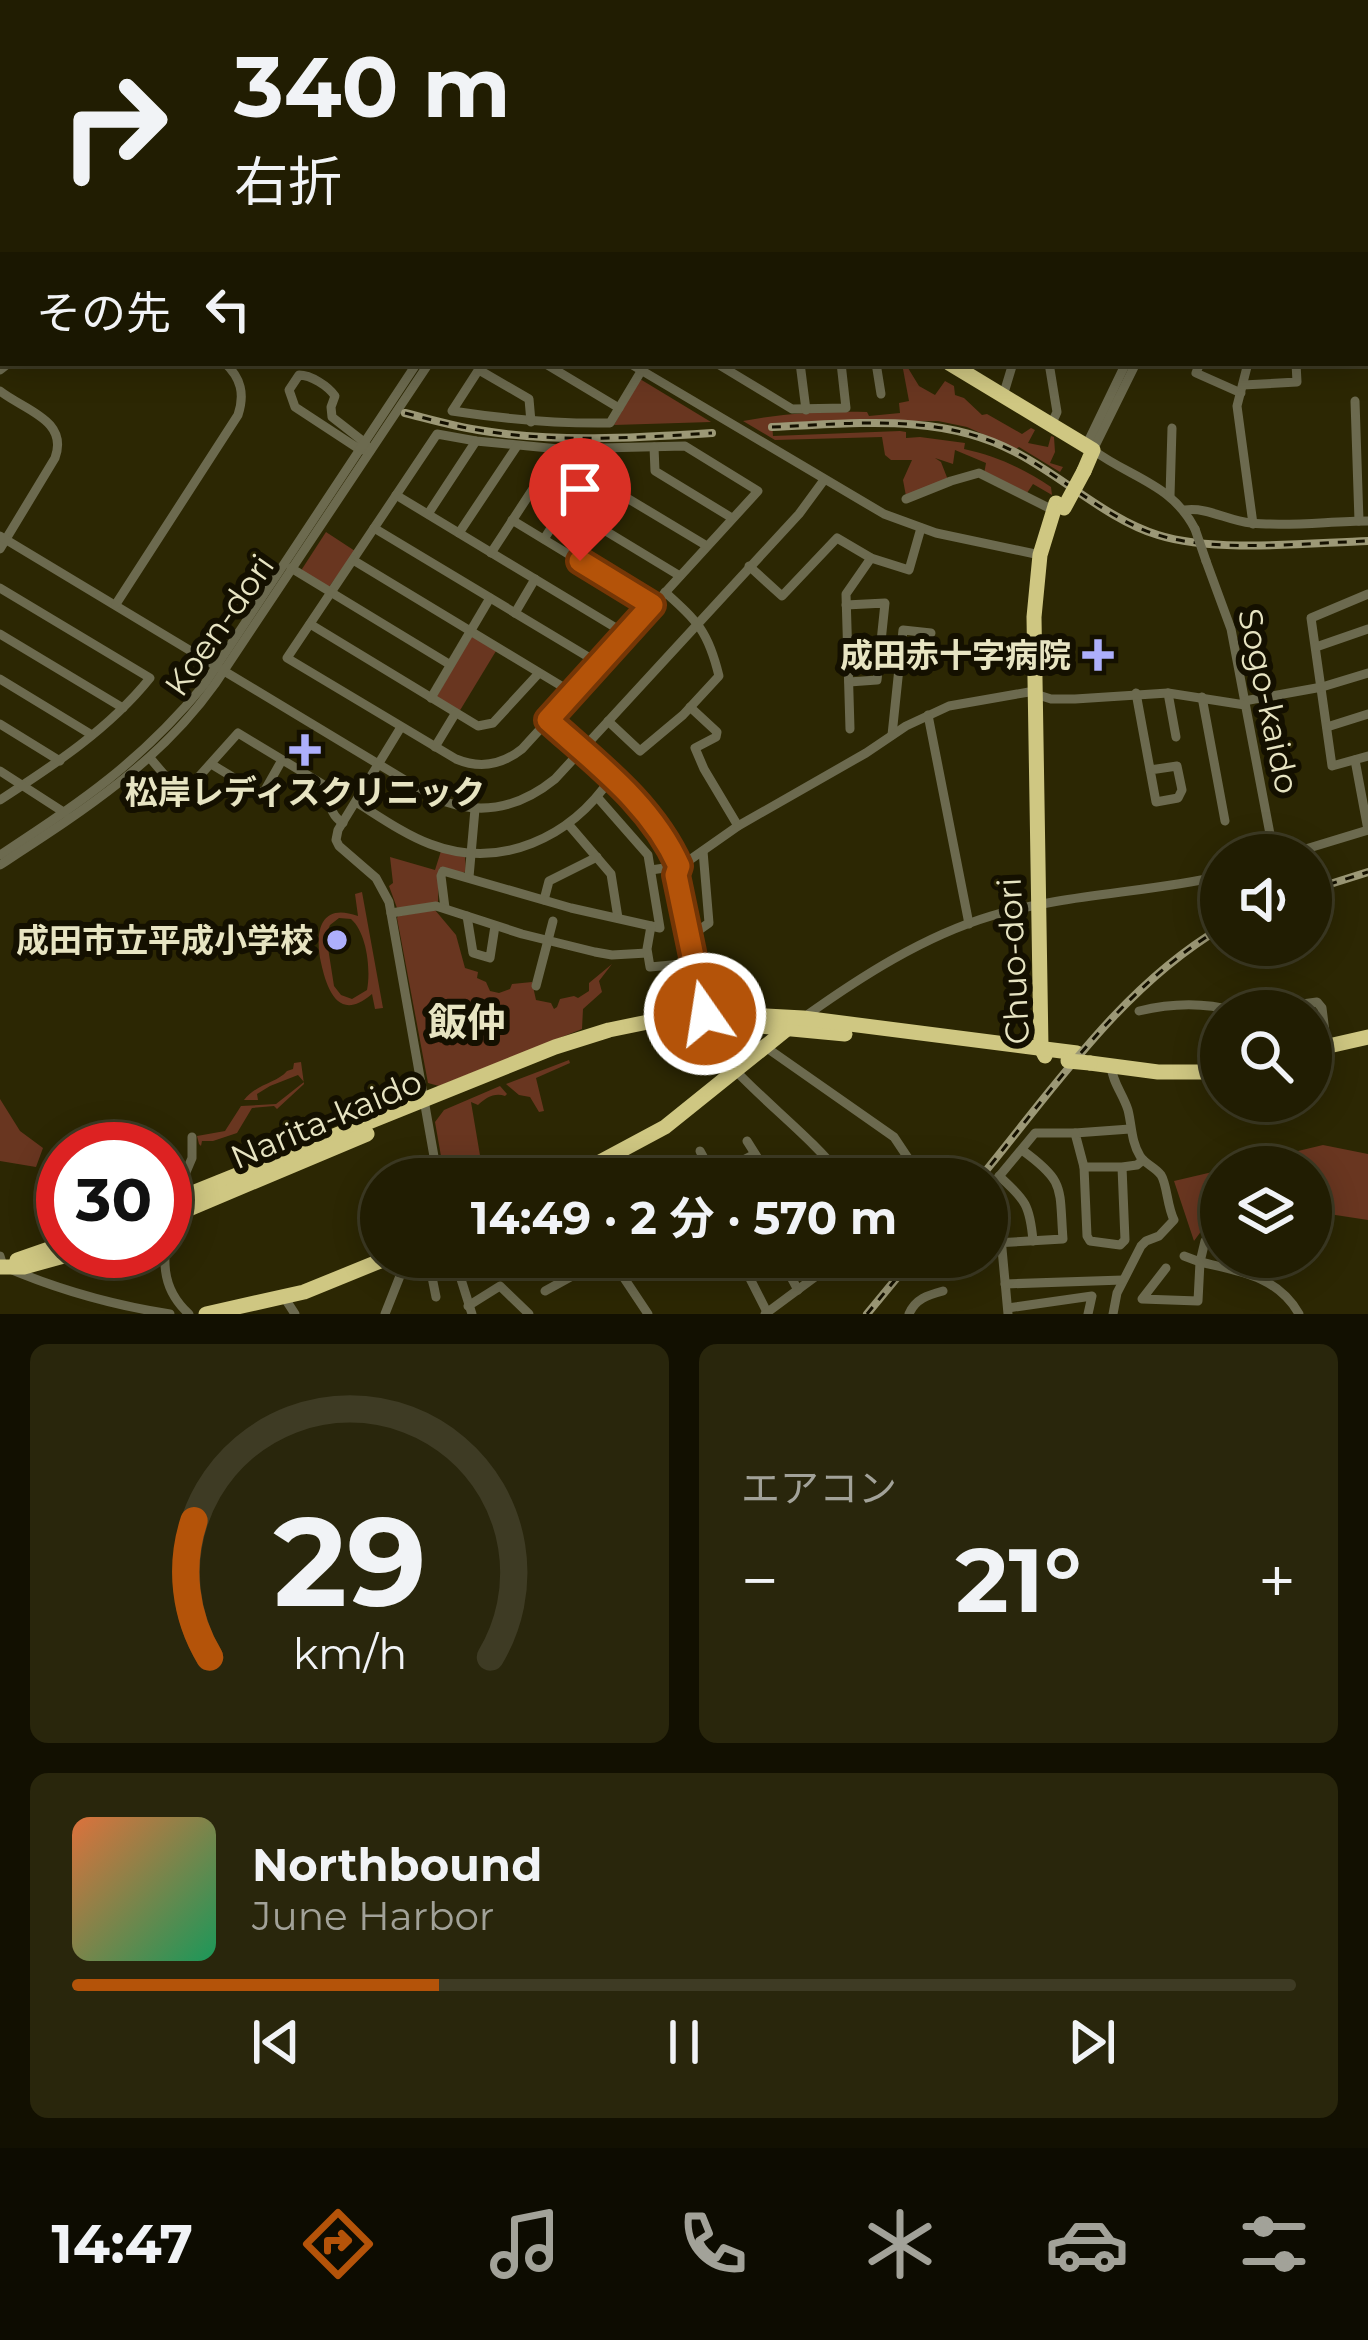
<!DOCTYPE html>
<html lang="ja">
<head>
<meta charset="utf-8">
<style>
  :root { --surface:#211d02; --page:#29260c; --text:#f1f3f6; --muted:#a2a299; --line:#3e3b24; --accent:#b45309 }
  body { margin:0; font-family:Montserrat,"Noto Sans JP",sans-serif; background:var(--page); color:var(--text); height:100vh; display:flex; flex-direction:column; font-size:45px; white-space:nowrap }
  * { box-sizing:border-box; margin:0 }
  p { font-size:39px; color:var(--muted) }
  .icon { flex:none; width:66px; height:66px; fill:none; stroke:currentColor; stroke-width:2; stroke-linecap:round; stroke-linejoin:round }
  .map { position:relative; height:1314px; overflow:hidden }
  .drawer { display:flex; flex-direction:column; gap:30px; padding:30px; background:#121001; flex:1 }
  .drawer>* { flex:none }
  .banner { position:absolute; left:0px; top:0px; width:1368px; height:366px; box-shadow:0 6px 30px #0003,0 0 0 3px var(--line); background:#211d02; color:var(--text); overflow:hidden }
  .buttons { position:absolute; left:1200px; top:834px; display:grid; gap:24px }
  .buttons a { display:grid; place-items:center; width:132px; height:132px; border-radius:50%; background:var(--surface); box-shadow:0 6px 30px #0003,0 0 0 3px var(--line); font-size:60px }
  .speed { position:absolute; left:36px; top:1122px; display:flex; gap:24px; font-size:60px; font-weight:700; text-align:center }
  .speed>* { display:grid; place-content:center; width:156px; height:156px; border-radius:50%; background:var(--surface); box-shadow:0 6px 30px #0003,0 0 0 3px var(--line); line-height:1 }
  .speed .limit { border:18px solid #d22; background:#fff; color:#111 }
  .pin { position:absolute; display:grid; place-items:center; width:102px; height:102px; color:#fff; margin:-123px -51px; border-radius:50% 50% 50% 0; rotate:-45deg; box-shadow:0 0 12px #0007 }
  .pin .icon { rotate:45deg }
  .me { position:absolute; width:132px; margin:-66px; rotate:347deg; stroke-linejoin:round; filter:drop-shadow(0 0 9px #0008) }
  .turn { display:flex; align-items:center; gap:42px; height:252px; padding:0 36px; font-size:54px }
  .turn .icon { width:156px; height:156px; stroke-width:2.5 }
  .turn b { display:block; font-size:84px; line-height:102px }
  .then { display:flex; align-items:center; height:114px; padding:0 36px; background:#0003; gap:24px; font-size:45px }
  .big { font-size:90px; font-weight:700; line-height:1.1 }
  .drawer .tile { flex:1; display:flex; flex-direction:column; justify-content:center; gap:18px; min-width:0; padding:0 42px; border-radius:18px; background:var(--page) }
  .drawer .dial { align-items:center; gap:0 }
  .dial svg { height:312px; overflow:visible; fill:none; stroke:var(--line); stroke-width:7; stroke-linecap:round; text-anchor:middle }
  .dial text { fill:var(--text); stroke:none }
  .song { display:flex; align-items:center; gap:36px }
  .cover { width:144px; height:144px; border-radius:18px; background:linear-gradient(135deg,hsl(20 70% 55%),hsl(150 70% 35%)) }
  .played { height:12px; border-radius:6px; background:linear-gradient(90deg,var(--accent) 30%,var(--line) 30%) }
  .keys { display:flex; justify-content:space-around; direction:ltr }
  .heat { display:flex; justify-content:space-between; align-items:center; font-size:66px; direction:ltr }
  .drawer .tiles { flex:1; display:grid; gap:30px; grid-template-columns:1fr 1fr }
  .tile:last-child { grid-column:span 2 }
  .trip { position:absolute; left:360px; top:1158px; width:648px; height:120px; border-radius:60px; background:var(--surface); box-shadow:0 6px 30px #0003,0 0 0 3px var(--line); font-weight:700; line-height:120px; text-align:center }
  .dock { display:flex; height:192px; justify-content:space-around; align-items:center; background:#0d0c01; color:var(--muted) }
  .dock .icon { width:84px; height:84px }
  .dock .active { color:var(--accent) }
  .dock b { font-size:54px; color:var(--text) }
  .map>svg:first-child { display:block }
  .green { fill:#693620; fill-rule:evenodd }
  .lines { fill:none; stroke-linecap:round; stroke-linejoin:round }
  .minor { stroke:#6c6a4f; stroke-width:9 }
  .highway { stroke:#cfc782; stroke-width:15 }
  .rail-casing { stroke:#9c9876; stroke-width:8 }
  .rail { stroke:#141000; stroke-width:3; stroke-dasharray:9; stroke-linecap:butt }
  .minor-bridge { stroke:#6c6a4f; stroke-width:9 }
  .highway-bridge { stroke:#cfc782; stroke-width:15 }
  .route-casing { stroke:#753606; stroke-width:30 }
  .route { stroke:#b45309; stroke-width:21 }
  .poi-dot { fill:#adaffb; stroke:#141000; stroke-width:4.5 }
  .labels { text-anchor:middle; stroke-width:12; stroke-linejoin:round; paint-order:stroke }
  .street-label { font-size:33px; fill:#e7e4c2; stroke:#141000 }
  .poi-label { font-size:33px; font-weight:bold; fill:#e7e4c2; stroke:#141000; text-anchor:end }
  .quarter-label { font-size:39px; font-weight:bold; fill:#e7e4c2; stroke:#141000 }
</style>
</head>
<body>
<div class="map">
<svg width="1368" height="1314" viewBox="0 0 1368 1314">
  <rect width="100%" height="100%" fill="#2c2703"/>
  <g class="green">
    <path d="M908,368L919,386L935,395L945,381L954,386L955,395L964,398L982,415L987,414L1022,434L1031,428L1035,430L1028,443L1048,447L1051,436L1054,437L1055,452L1050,463L1063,467L1060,472L1019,447L1016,449L967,427L938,421L772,423L773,436L900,431L906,432V438L920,437L965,443L964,449C996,456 1023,468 1051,487L1052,495L1033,484L1027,493L984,474L986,463L955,450L953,464L935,458L941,462L948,480L906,496L903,480L912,460H891L885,455L882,437L775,440L743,421C784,413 825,411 867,412L869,416L900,413L899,403L909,401L903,369Z"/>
    <path d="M640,379L711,422L614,425Z"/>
    <path d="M326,532L355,551L329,587L303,572L302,569Z"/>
    <path d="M471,635L496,651L459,712L436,698Z"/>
    <path d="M441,851L465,856L466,871L463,873L439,868L438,903L397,908L389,886L393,883L390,857L435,870Z"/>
    <path d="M362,892L383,1008L375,1009L372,994C337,1024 326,987 320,958C315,927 323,903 358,916L355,894ZM339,918L351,919C367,933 371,970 367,990L352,999L341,995L334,986L326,935L330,925Z"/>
    <path d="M435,910L456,935L465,968L478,972L477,978L486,982L490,991L499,993L510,989L512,984L532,982L536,1000L551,1003L554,1009L557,1007L560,999L574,996L578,998L589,991V983L612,964L599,981L602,992L583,1009L582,1029L439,1086L428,1083L397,918L398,916Z"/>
    <path d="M569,1060L570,1063L536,1078L544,1111L539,1112L530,1097L519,1095L506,1084Z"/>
    <path d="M301,1062L304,1084L277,1109L274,1106L252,1108L237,1133L213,1141H202L201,1146L199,1144L197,1136L225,1131L241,1106L276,1104L304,1082L298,1075L270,1086L257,1094L258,1100H244C256,1084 277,1083 287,1071L293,1069L294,1063Z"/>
    <path d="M500,1086L507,1094L505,1096C495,1092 485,1098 478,1105L471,1102L484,1179H445L435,1122L444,1110Z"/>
    <path d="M0,1099L20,1131L43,1148L36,1167L0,1161Z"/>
    <path d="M1323,1145L1368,1154V1220L1329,1214L1311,1197V1167H1231Z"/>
    <path d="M1221,1170V1216L1210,1219L1194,1241L1174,1181Z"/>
  </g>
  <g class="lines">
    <g class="minor">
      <path d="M28,0L33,3"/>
      <path d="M185,0L190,3"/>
      <path d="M249,0L254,3"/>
      <path d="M312,0L317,3"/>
      <path d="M398,0L403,3"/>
      <path d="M809,0L824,3"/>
      <path d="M1344,0L1347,3"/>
      <path d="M158,3L160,0"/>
      <path d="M688,3L696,0"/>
      <path d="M721,3L747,0L779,3"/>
      <path d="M1024,3L1025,0"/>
      <path d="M1244,3V0"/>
      <path d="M1253,3V0"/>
      <path d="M1365,17L1368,18"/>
      <path d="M0,35L3,37"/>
      <path d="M1365,51H1368"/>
      <path d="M1365,59L1368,60"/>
      <path d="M0,80L3,82"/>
      <path d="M0,129L3,124"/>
      <path d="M1365,171L1368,170"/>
      <path d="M1365,184L1368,204"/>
      <path d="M0,215L3,210"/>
      <path d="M1365,272L1368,271"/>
      <path d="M483,363L452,411C505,419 556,424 610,423L646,363"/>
      <path d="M544,363L619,408"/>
      <path d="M629,363L884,514L936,533L1040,555"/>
      <path d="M716,363L792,409L846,408L841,363"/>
      <path d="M800,363L806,410"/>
      <path d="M876,363L881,394"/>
      <path d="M1049,363L1057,412L1051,425"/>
      <path d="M1136,363L1093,450C1131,478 1172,484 1195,529"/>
      <path d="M1200,363L1196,373L1241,393"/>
      <path d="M1248,363L1237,406L1253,524"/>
      <path d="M0,370L9,363"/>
      <path d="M479,370L529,399L531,422"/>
      <path d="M299,375C311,375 328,386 335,396L331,407L332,417L364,442L370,451L359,449L295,407L289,390Z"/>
      <path d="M1243,385L1297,382L1296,363"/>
      <path d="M0,391C24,410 69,420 55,458L0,549"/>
      <path d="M1003,396L1013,363"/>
      <path d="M1355,401L1359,521"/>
      <path d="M437,434L476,441L559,449L685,446L758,491L522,749C502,765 480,769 456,759L287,658Z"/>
      <path d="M1086,446L1126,363"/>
      <path d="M654,447L655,471L732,518"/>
      <path d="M587,474L707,546"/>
      <path d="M396,495L626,634"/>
      <path d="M1170,496L1172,428"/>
      <path d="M906,499L951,481L979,473L1053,510"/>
      <path d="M566,507L680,576"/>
      <path d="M1185,510C1208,507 1228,521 1251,523C1289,527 1330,521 1368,521"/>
      <path d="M428,514L476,441"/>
      <path d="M512,520L652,605"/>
      <path d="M374,528L600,664"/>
      <path d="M459,533L517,446"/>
      <path d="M0,536L433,797C477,817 518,809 555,779L799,514L824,480"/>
      <path d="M544,539L602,449"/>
      <path d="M491,553L559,449"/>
      <path d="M353,560L573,693"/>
      <path d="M1206,561L1231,629L1274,855"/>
      <path d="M749,566L782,596L837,538L871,558L909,570L921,528"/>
      <path d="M291,568L449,664"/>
      <path d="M0,588L150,678C109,729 54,765 0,800"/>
      <path d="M1368,594L1311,618L1332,766L1368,756"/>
      <path d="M116,604L238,415C245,394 241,378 225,363"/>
      <path d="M846,605L885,603L877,680L849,682"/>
      <path d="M515,613L535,579"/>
      <path d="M310,624L478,726L493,723L539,673"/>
      <path d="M0,634L123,708"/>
      <path d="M1316,647L1368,629"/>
      <path d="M0,679L92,735"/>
      <path d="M1136,693L1156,802L1178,798L1182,790L1177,766L1150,770"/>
      <path d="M1168,693L1176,737"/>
      <path d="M1202,697L1225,821"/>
      <path d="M431,698L490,598"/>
      <path d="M1244,701L1322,687L1368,673"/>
      <path d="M690,707L717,732L716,737L695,748L704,769L738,826"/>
      <path d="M928,715L969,924"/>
      <path d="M548,720C597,764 652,804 678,866L676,875L705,1014"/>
      <path d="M608,721L640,751L683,715L719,676C708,631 698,622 665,592"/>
      <path d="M0,724L60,761"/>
      <path d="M401,727L338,830L336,840L339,846L376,878L389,902L438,1179"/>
      <path d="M1327,727L1368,714"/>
      <path d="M850,729L846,594L871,558"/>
      <path d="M892,735L903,630L931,633"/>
      <path d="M435,747L455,714"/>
      <path d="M150,758L173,785L184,789L195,781L238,733L324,785C330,798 328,814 343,823"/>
      <path d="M1355,760L1368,830"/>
      <path d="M211,764L259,793L265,790L282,760"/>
      <path d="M0,771L65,813"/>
      <path d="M356,802C380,817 404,834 430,844C501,871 571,837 611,778"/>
      <path d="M569,825L611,874L618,918"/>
      <path d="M0,855C82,802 141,761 204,685L417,363"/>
      <path d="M1286,855L1368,830"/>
      <path d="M0,865C80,813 159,763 215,684L429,363"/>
      <path d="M651,870L678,866L691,859L738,826L866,753L906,726L949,706L1029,692L1051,699H1075L1168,693L1245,705"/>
      <path d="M469,877L475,809"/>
      <path d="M544,900L549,881L597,857"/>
      <path d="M445,908L441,876L443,871L571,908L660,928L648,855L598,798"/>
      <path d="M391,913L436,906L522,934L595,952L612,955L647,953"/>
      <path d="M467,916L473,953L490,958L495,926"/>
      <path d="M651,926L647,949L650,967L693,963"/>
      <path d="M689,937L709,923L703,851"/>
      <path d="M536,986L553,921"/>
      <path d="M1139,1011C1172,1003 1203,1002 1235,1011"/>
      <path d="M1251,1011L1317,1002L1322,1008L1328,1056"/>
      <path d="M803,1018C860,977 924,936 991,916C1066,894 1145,893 1221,876"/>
      <path d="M764,1046L894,1137L922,1179"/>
      <path d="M1111,1065C1112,1082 1123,1094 1128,1110C1132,1126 1131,1141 1140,1156C1145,1164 1155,1167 1161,1175C1167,1184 1167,1206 1174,1220L1159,1236L1146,1241L1141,1246L1117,1293L1113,1314"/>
      <path d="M735,1070C771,1108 812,1138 844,1179"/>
      <path d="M747,1141L771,1179"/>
      <path d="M700,1151L712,1173L722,1171L755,1154"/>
      <path d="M1084,1167L1075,1133L1130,1129"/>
      <path d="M1122,1167H1084L1087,1236L1090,1241L1120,1245L1125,1240L1122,1167L1137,1165L1143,1160"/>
      <path d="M999,1176C1026,1200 1030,1206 1033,1241"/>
      <path d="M987,1191L1035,1133H1075"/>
      <path d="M175,1198L192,1158V1137"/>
      <path d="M987,1209L1000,1227L1008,1314"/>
      <path d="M170,1214C164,1254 157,1285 189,1314"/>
      <path d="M987,1247L995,1243L1063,1239C1059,1187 1066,1182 1022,1150"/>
      <path d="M0,1256L3,1266C56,1289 113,1305 170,1314"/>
      <path d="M1184,1256L1200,1262L1205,1241L1221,1235"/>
      <path d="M428,1257L436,1297"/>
      <path d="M454,1257L472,1314"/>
      <path d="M521,1257H522"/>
      <path d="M610,1257L648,1314"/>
      <path d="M739,1257L767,1312"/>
      <path d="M780,1257L798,1290"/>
      <path d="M943,1257L942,1259L953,1267H964L973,1257"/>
      <path d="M1253,1257L1259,1276"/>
      <path d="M1166,1268L1142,1299L1198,1301L1200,1262C1239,1271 1278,1276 1299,1314"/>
      <path d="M1005,1284L1123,1280"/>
      <path d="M545,1291L583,1270L596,1257"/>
      <path d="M284,1297L295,1314"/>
      <path d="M468,1306L500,1286L529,1314"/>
      <path d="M1008,1308L1092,1296L1088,1314"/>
      <path d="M385,1314L400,1276V1257"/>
      <path d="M765,1314L842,1257"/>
      <path d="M909,1314C915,1299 928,1295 943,1291"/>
    </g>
    <g class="highway">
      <path d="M366,0L371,3"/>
      <path d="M949,363L1093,450L1084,471"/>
      <path d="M666,1029L749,1025L845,1034"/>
      <path d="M1311,1050L1368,1037"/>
      <path d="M1045,1056L1041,1048L1034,617L1040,555L1056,503"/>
      <path d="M1090,1063L1158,1072H1221"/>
      <path d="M568,1179L665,1127L792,1025"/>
      <path d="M165,1204L555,1047L609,1030L653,1021L729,1014L803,1018L1077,1053"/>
      <path d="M165,1219L367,1134"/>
      <path d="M17,1260L63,1244"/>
      <path d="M0,1267H24L82,1251"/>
      <path d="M206,1314L304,1292L390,1257"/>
    </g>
    <g class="rail-casing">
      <g id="rail">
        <path d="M0,192L3,194"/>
        <path d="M405,413C429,419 453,426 478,430C554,443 635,438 712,433"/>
        <path d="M772,427C853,424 940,412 1015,452C1062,476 1108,520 1158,535C1215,553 1307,543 1368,541"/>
        <path d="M1311,890L1368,872"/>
        <path d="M979,1179C1052,1091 1121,987 1221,928"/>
        <path d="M867,1314L914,1257"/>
      </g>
    </g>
    <use href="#rail" class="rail"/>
    <path class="minor-bridge" d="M1195,529L1206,561"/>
    <g class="highway-bridge">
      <path d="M1064,508L1084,471"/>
      <path d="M1068,1061L1090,1063"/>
    </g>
  </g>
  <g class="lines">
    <g class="route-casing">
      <path id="route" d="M580,561L652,605L548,720C597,764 652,805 679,866L676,875L705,1014"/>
    </g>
    <use href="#route" class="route"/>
  </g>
  <g class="poi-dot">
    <path d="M1092 637h12v12h12v12h-12v12h-12v-12h-12v-12h12z"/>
    <path d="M299 732h12v12h12v12h-12v12h-12v-12h-12v-12h12z"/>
    <circle cx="337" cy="940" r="12"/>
  </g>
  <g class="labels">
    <g class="street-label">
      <text transform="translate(219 625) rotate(-55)" y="12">Koen-dori</text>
      <text transform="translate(1269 701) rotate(78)" y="12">Sogo-kaido</text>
      <text transform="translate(1013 961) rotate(-93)" y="12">Chuo-dori</text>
      <text transform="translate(326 1119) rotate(-23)" y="12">Narita-kaido</text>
    </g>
    <g class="poi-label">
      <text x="1071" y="667">成田赤十字病院</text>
      <text x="305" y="804" text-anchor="middle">松岸レディスクリニック</text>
      <text x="313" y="952">成田市立平成小学校</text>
    </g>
    <g class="quarter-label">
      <text x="467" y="1036">飯仲</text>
    </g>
  </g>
</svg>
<div class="buttons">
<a><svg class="icon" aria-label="sound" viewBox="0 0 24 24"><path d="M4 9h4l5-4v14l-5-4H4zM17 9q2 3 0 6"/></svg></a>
<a><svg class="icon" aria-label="search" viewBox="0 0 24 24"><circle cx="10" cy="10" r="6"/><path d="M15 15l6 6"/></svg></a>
<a><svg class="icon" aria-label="layers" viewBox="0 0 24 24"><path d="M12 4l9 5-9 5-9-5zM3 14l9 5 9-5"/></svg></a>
</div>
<div class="speed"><div class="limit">30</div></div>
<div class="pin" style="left:580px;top:561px;background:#d93025"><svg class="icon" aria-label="arrive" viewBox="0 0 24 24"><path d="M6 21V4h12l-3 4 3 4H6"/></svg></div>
<svg class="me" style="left:705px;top:1014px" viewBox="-20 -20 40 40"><circle r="17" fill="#b45309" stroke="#fff" stroke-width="3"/><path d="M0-11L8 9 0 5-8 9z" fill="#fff"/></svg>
<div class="trip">14:49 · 2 分 · 570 m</div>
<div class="banner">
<div class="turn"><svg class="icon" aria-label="right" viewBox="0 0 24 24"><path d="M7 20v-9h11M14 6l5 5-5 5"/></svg><div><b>340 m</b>右折</div></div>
<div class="then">その先<svg class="icon" aria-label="left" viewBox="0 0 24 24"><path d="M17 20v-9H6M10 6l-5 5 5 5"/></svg></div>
</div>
</div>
<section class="drawer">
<div class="tiles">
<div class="tile dial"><svg viewBox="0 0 100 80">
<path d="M14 69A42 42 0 1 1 86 69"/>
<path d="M14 69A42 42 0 0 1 10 34" stroke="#b45309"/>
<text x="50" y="56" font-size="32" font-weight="700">29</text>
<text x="50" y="72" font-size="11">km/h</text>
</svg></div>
<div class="tile"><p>エアコン</p>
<div class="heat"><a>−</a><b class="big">21°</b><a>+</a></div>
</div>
<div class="tile">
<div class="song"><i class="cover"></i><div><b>Northbound</b><p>June Harbor</p></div></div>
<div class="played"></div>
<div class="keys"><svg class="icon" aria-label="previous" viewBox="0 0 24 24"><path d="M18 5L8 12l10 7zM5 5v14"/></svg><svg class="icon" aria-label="pause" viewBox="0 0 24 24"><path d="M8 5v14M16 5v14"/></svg><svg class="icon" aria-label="next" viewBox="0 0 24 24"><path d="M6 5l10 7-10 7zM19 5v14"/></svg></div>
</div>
</div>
</section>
<nav class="dock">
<b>14:47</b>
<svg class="icon active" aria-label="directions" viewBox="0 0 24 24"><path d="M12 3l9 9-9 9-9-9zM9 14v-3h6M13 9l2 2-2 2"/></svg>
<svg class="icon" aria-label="music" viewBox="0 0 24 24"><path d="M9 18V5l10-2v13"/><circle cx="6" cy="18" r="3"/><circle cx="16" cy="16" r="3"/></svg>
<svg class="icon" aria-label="phone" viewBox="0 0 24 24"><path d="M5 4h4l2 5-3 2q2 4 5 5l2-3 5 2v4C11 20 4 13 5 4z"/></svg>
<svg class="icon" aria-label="climate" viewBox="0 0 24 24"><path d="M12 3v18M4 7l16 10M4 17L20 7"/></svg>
<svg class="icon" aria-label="car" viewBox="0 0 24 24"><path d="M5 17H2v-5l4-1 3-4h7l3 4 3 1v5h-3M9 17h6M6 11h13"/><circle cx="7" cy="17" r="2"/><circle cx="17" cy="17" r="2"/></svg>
<svg class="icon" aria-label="filters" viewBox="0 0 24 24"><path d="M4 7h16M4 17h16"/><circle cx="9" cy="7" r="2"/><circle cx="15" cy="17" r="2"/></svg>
</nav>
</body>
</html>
